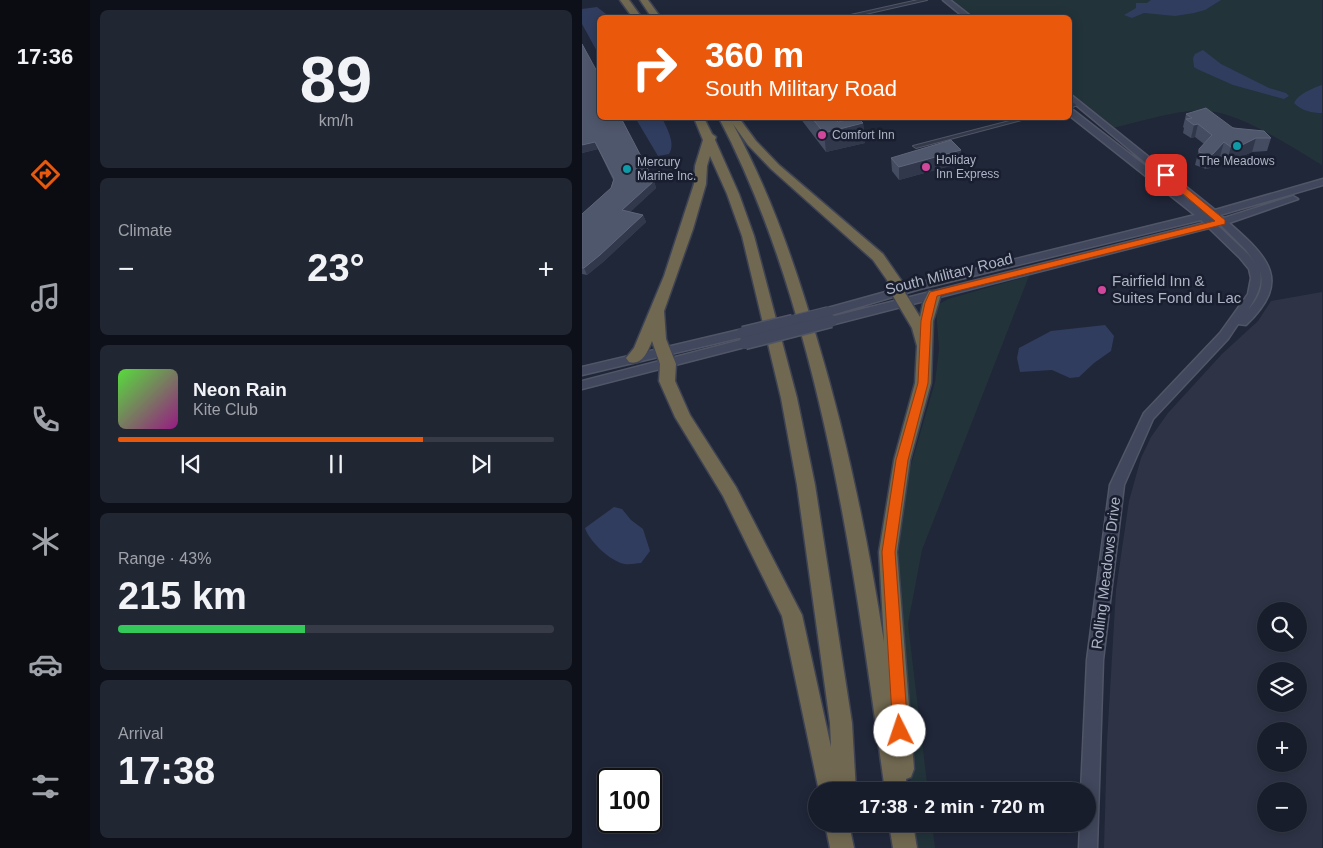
<!DOCTYPE html>
<html lang="en">
<head>
<meta charset="utf-8">
<style>
  :root { --surface:#181d2b; --page:#212633; --text:#f1f3f6; --muted:#9fa2a9; --line:#363b47; --accent:#ea580c }
  body { margin:0; font-family:Arial,sans-serif; background:var(--page); color:var(--text); height:100vh; display:flex; flex-direction:column; font-size:19px; white-space:nowrap }
  * { box-sizing:border-box; margin:0 }
  p { font-size:16px; color:var(--muted) }
  .icon { flex:none; width:28px; height:28px; fill:none; stroke:currentColor; stroke-width:2; stroke-linecap:round; stroke-linejoin:round }
  .map { position:relative; flex:1; overflow:hidden }
  .details { display:flex; flex-direction:column; gap:10px; padding:10px; background:#0d1018; width:492px }
  .details>* { flex:none }
  .hud { position:absolute; left:15px; top:15px; width:475px; height:105px; border-radius:8px; box-shadow:0 2px 12px #0003,0 0 0 1px var(--line); background:#ea580c; color:#fff; overflow:hidden }
  .controls { position:absolute; left:675px; top:602px; display:grid; gap:10px }
  .controls a { display:grid; place-items:center; width:50px; height:50px; border-radius:50%; background:var(--surface); box-shadow:0 2px 12px #0003,0 0 0 1px var(--line); font-size:25px }
  .speed { position:absolute; left:15px; top:768px; display:flex; gap:10px; font-size:25px; font-weight:700; text-align:center }
  .speed>* { display:grid; place-content:center; width:65px; height:65px; border-radius:50%; background:var(--surface); box-shadow:0 2px 12px #0003,0 0 0 1px var(--line); line-height:1 }
  .speed .limit { border:2px solid #111; border-radius:8px; background:#fff; color:#111 }
  .pin { position:absolute; display:grid; place-items:center; width:42px; height:42px; color:#fff; margin:-21px; border-radius:10px; box-shadow:0 2px 8px #0006 }
  .me { position:absolute; width:55px; margin:-28px; rotate:356deg; stroke-linejoin:round; filter:drop-shadow(0 0 4px #0008) }
  .turn { display:flex; align-items:center; gap:18px; height:105px; padding:0 25px; font-size:22px }
  .turn .icon { width:65px; height:65px; stroke-width:2.5 }
  .turn b { display:block; font-size:35px; line-height:42px }
  .big { font-size:38px; font-weight:700; line-height:1.1 }
  .details .tile { flex:1; display:flex; flex-direction:column; justify-content:center; gap:8px; min-width:0; padding:0 18px; border-radius:8px; background:var(--page) }
  .details .dial { align-items:center; gap:0 }
  .dial b { font-size:65px; line-height:1 }
  .song { display:flex; align-items:center; gap:15px }
  .cover { width:60px; height:60px; border-radius:8px; background:linear-gradient(135deg,hsl(110 70% 55%),hsl(310 70% 35%)) }
  .played { height:5px; border-radius:2px; background:linear-gradient(90deg,var(--accent) 70%,var(--line) 70%) }
  .keys { display:flex; justify-content:space-around; direction:ltr }
  .heat { display:flex; justify-content:space-between; align-items:center; font-size:28px; direction:ltr }
  .charge { height:8px; border-radius:4px; background:linear-gradient(90deg,#34c759 43%,var(--line) 0) }
  .trip { position:absolute; left:226px; top:782px; width:288px; height:50px; border-radius:25px; background:var(--surface); box-shadow:0 2px 12px #0003,0 0 0 1px var(--line); font-weight:700; line-height:50px; text-align:center }
  main { display:flex; flex:1; min-height:0 }
  .tab-bar { display:flex; flex-direction:column; width:90px; justify-content:space-around; align-items:center; background:#0a0c11; color:var(--muted) }
  .tab-bar .icon { width:35px; height:35px }
  .tab-bar .selected { color:var(--accent) }
  .tab-bar b { font-size:22px; color:var(--text) }
  .map>svg:first-child { display:block }
  .airport { fill:#2e3446; fill-rule:evenodd }
  .green { fill:#22333a }
  .water { fill:#313d5f }
  .lines { fill:none; stroke-linecap:round; stroke-linejoin:round }
  .street-casing { stroke:#515667; stroke-width:2 }
  .secondary-casing { stroke:#515667; stroke-width:3 }
  .highway-casing { stroke:#3e4354; stroke-width:3 }
  .street { fill:#333949; fill-rule:evenodd }
  .secondary { fill:#41475c; fill-rule:evenodd }
  .highway { fill:#706850; fill-rule:evenodd }
  .secondary-bridge-far1-casing { stroke:#515667; stroke-width:12; stroke-linecap:butt }
  .secondary-bridge-casing { stroke:#515667; stroke-width:15; stroke-linecap:butt }
  .secondary-bridge-far1 { stroke:#41475c; stroke-width:10 }
  .secondary-bridge { stroke:#41475c; stroke-width:12 }
  .wall { fill:#444c61 }
  .shaded-wall { fill:#31384c }
  .building { fill:#4f576c; stroke:#5e657a }
  .route { fill:#ea580c; stroke:#983908 }
  .hotel-dot { fill:#d1479c; stroke:#191e2e; stroke-width:2 }
  .culture-dot { fill:#0f9aa8; stroke:#191e2e; stroke-width:2 }
  .labels { text-anchor:middle; stroke-width:5; stroke-linejoin:round; paint-order:stroke }
  .far-poi-label { font-size:12px; fill:#aeb3c6; stroke:#191e2e; text-anchor:start }
  .street-label { font-size:15px; fill:#aeb3c6; stroke:#191e2e }
  .poi-label { font-size:15px; fill:#aeb3c6; stroke:#191e2e; text-anchor:start }
</style>
</head>
<body>
<main>
<nav class="tab-bar">
<b>17:36</b>
<svg class="icon selected" aria-label="directions" viewBox="0 0 24 24"><path d="M12 3l9 9-9 9-9-9zM9 14v-3h6M13 9l2 2-2 2"/></svg>
<svg class="icon" aria-label="music" viewBox="0 0 24 24"><path d="M9 18V5l10-2v13"/><circle cx="6" cy="18" r="3"/><circle cx="16" cy="16" r="3"/></svg>
<svg class="icon" aria-label="phone" viewBox="0 0 24 24"><path d="M5 4h4l2 5-3 2q2 4 5 5l2-3 5 2v4C11 20 4 13 5 4z"/></svg>
<svg class="icon" aria-label="climate" viewBox="0 0 24 24"><path d="M12 3v18M4 7l16 10M4 17L20 7"/></svg>
<svg class="icon" aria-label="car" viewBox="0 0 24 24"><path d="M5 17H2v-5l4-1 3-4h7l3 4 3 1v5h-3M9 17h6M6 11h13"/><circle cx="7" cy="17" r="2"/><circle cx="17" cy="17" r="2"/></svg>
<svg class="icon" aria-label="filters" viewBox="0 0 24 24"><path d="M4 7h16M4 17h16"/><circle cx="9" cy="7" r="2"/><circle cx="15" cy="17" r="2"/></svg>
</nav>
<section class="details">
<div class="tile dial"><b>89</b><p>km/h</p></div>
<div class="tile"><p>Climate</p>
<div class="heat"><a>−</a><b class="big">23°</b><a>+</a></div>
</div>
<div class="tile">
<div class="song"><i class="cover"></i><div><b>Neon Rain</b><p>Kite Club</p></div></div>
<div class="played"></div>
<div class="keys"><svg class="icon" aria-label="previous" viewBox="0 0 24 24"><path d="M18 5L8 12l10 7zM5 5v14"/></svg><svg class="icon" aria-label="pause" viewBox="0 0 24 24"><path d="M8 5v14M16 5v14"/></svg><svg class="icon" aria-label="next" viewBox="0 0 24 24"><path d="M6 5l10 7-10 7zM19 5v14"/></svg></div>
</div>
<div class="tile"><p>Range · 43%</p><b class="big">215 km</b><div class="charge"></div></div>
<div class="tile"><p>Arrival</p><b class="big">17:38</b></div>
</section>
<div class="map">
<svg width="741" height="848" viewBox="0 0 741 848">
  <rect width="100%" height="100%" fill="#202739"/>
  <path class="airport" d="M740,292V848H522L525,742L534,590L547,501L559,458L569,437L586,413L640,354L676,321L689,301ZM684,611H716V644H684ZM684,671H716V704H684ZM684,731H716V764H684ZM684,791H716V824H684Z"/>
  <g class="green">
    <path d="M364,0H740V165C709,147 661,114 626,111C600,108 554,123 527,129L488,96V18L388,17Z"/>
    <path d="M447,276L340,550L326,624L346,791H329L317,612L316,557L325,479L353,382L357,349L354,310L357,304L366,299Z"/>
    <path d="M332,824H350L353,848H334Z"/>
  </g>
  <g class="water">
    <path d="M569,0H639L623,10L612,13L593,16L562,13L550,18L542,15L554,8V3H565Z"/>
    <path d="M15,7L28,17L18,18L17,55L0,24V9Z"/>
    <path d="M621,50L639,64L687,88L704,93L707,96L702,99L651,85L615,69L612,67L611,58L613,54Z"/>
    <path d="M740,85V113C730,113 720,111 712,103C716,94 731,88 740,85Z"/>
    <path d="M54,119L80,118C85,128 94,144 87,154L76,156Z"/>
    <path d="M523,325L532,336L529,351L512,363L497,377L488,378L470,370L438,372L435,358L437,348L469,331Z"/>
    <path d="M32,507L40,509L49,520L61,529L68,551L59,563C54,563 48,565 43,564C29,562 7,541 3,528Z"/>
  </g>
  <g class="lines">
    <g class="street-casing">
      <g id="street">
        <path d="M336,0H345L266,18H255Z"/>
        <path d="M496,101L498,102V104L488,108V104Z"/>
        <path d="M439,118H447L334,148L331,146Z"/>
      </g>
    </g>
    <g class="secondary-casing">
      <g id="secondary">
        <path d="M361,0H368L391,18H383Z"/>
        <path d="M488,94L633,210L741,179V185L638,215L642,218L708,197L711,196L716,199L647,223C687,258 710,281 664,325L656,324L646,339L571,419L542,485L521,660L515,848H497L498,824H505V791H499L505,660L528,485L562,413L638,333L666,294L669,278L667,269L658,258L627,228L249,325L243,321L245,318L622,223L619,220L338,289L246,316L241,312L242,309L336,283L613,215L488,116V110H491L624,213L488,100ZM639,225L664,250L675,266L666,254L636,226ZM678,271C683,286 676,299 666,310C674,297 681,286 678,271Z"/>
        <path d="M161,329L167,333L165,336L0,375V367Z"/>
        <path d="M163,339L169,343L167,346L0,389V381Z"/>
      </g>
    </g>
    <g class="highway-casing">
      <g id="highway">
        <path d="M38,0H47L60,18H51Z"/>
        <path d="M58,0H66L79,18H70Z"/>
        <path d="M112,118H122L130,134L134,137L133,140L157,194L172,236L215,398L233,485L270,723L274,791H237L200,616L141,496L93,417L77,381L78,364L70,341C66,351 60,366 47,362L44,358L52,348L82,276L112,184L113,166L121,140ZM128,156L145,194L160,236L199,398L215,485L248,723L249,747L220,615L154,487L108,415L93,381L94,364L84,339L82,311L111,229L124,184L125,166Z"/>
        <path d="M137,118H157L174,141L197,165L301,254L319,280L322,291L338,317L341,303L347,291H357L359,294L351,321L349,383L328,460L315,552L332,769L329,777L324,779L325,791H303C282,639 262,488 221,340C200,263 174,189 137,118ZM151,124L166,145L189,169L291,260L305,280L308,291L330,328L335,346L333,383L312,460L297,552L302,642C286,539 265,438 235,339C213,264 188,192 151,124Z"/>
        <path d="M243,824H267L272,848H248Z"/>
        <path d="M307,824H331L335,848H311Z"/>
      </g>
    </g>
    <use href="#street" class="street"/>
    <use href="#secondary" class="secondary"/>
    <use href="#highway" class="highway"/>
    <g class="secondary-bridge-far1-casing">
      <g id="secondary-bridge-far1">
        <path d="M206,322L246,312"/>
        <path d="M246,322L249,321"/>
      </g>
    </g>
    <g class="secondary-bridge-casing">
      <g id="secondary-bridge">
        <path d="M161,333L211,321"/>
        <path d="M163,343L249,321"/>
      </g>
    </g>
    <use href="#secondary-bridge-far1" class="secondary-bridge-far1"/>
    <use href="#secondary-bridge" class="secondary-bridge"/>
  </g>
  <g class="wall">
    <path d="M0,44L72,181L74,188L48,212L61,215L64,222L21,262L5,275L0,274V214L29,188L31,180L16,149L0,153Z"/>
    <path d="M604,114L689,138L685,151L670,152L656,158L645,160L638,156L628,168L624,169L613,165L617,149L622,144L613,137L609,138L601,133L602,128L601,127Z"/>
    <path d="M218,118H252L256,122L281,123L283,143L244,152Z"/>
    <path d="M379,150V163L317,180L310,171L309,158Z"/>
  </g>
  <g class="shaded-wall">
    <path d="M281,123L283,143L244,152L242,133Z"/>
    <path d="M616,124L613,137L609,138L612,125Z"/>
    <path d="M674,138L670,152L656,158L645,160L649,147Z"/>
    <path d="M13,142L16,149L0,153V145Z"/>
    <path d="M642,142L638,156L628,168L624,169L627,155Z"/>
    <path d="M379,150V163L317,180V167Z"/>
    <path d="M72,181L74,188L43,217L40,210Z"/>
    <path d="M61,215L64,222L21,262L5,275L2,268Z"/>
  </g>
  <g class="building">
    <path d="M0,44L18,77V118H39L72,181L40,210L61,215L18,255L2,268H0V214L29,188L32,179L13,142L0,145Z"/>
    <path d="M624,108L651,128L682,131L689,138H674L660,145L649,147L642,142L631,154L627,155L617,152V149L630,135L616,124L612,125L604,119L610,118L604,114Z"/>
    <path d="M230,118H252L256,122L272,118H276L281,123L242,133Z"/>
    <path d="M369,140L379,150L317,167L309,158Z"/>
  </g>
  <path class="route" d="M581,174H587L643,220V224L355,296L349,321L346,383L326,460L313,552L326,731L323,737L318,739L313,737L311,731L300,552L314,460L336,383L339,321L343,303L348,292L352,291L633,221L581,177Z"/>
  <g class="hotel-dot">
    <circle cx="240" cy="135" r="5"/>
    <circle cx="344" cy="167" r="5"/>
    <circle cx="520" cy="290" r="5"/>
  </g>
  <g class="culture-dot">
    <circle cx="655" cy="146" r="5"/>
    <circle cx="45" cy="169" r="5"/>
  </g>
  <g class="labels">
    <g class="far-poi-label">
      <text x="250" y="139">Comfort Inn</text>
      <text x="354" y="164">Holiday<tspan x="354" dy="14">Inn Express</tspan></text>
      <text x="655" y="165" text-anchor="middle">The Meadows</text>
      <text x="55" y="166">Mercury<tspan x="55" dy="14">Marine Inc.</tspan></text>
    </g>
    <g class="street-label">
      <text transform="translate(367 274) rotate(-14)" y="5">South Military Road</text>
      <text transform="translate(524 573) rotate(-83)" y="5">Rolling Meadows Drive</text>
    </g>
    <g class="poi-label">
      <text x="530" y="286">Fairfield Inn &amp;<tspan x="530" dy="17">Suites Fond du Lac</tspan></text>
    </g>
  </g>
</svg>
<div class="controls">
<a><svg class="icon" aria-label="search" viewBox="0 0 24 24"><circle cx="10" cy="10" r="6"/><path d="M15 15l6 6"/></svg></a>
<a><svg class="icon" aria-label="layers" viewBox="0 0 24 24"><path d="M12 4l9 5-9 5-9-5zM3 14l9 5 9-5"/></svg></a>
<a>+</a>
<a>−</a>
</div>
<div class="speed"><div class="limit">100</div></div>
<div class="pin" style="left:584px;top:175px;background:#d93025"><svg class="icon" aria-label="arrive" viewBox="0 0 24 24"><path d="M6 21V4h12l-3 4 3 4H6"/></svg></div>
<svg class="me" style="left:318px;top:731px" viewBox="-20 -20 40 40"><circle r="19" fill="#fff"/><path d="M0-13L10 11 0 6-10 11z" fill="#ea580c"/></svg>
<div class="trip">17:38 · 2 min · 720 m</div>
<div class="hud">
<div class="turn"><svg class="icon" aria-label="right" viewBox="0 0 24 24"><path d="M7 20v-9h11M14 6l5 5-5 5"/></svg><div><b>360 m</b>South Military Road</div></div>
</div>
</div>
</main>
</body>
</html>
